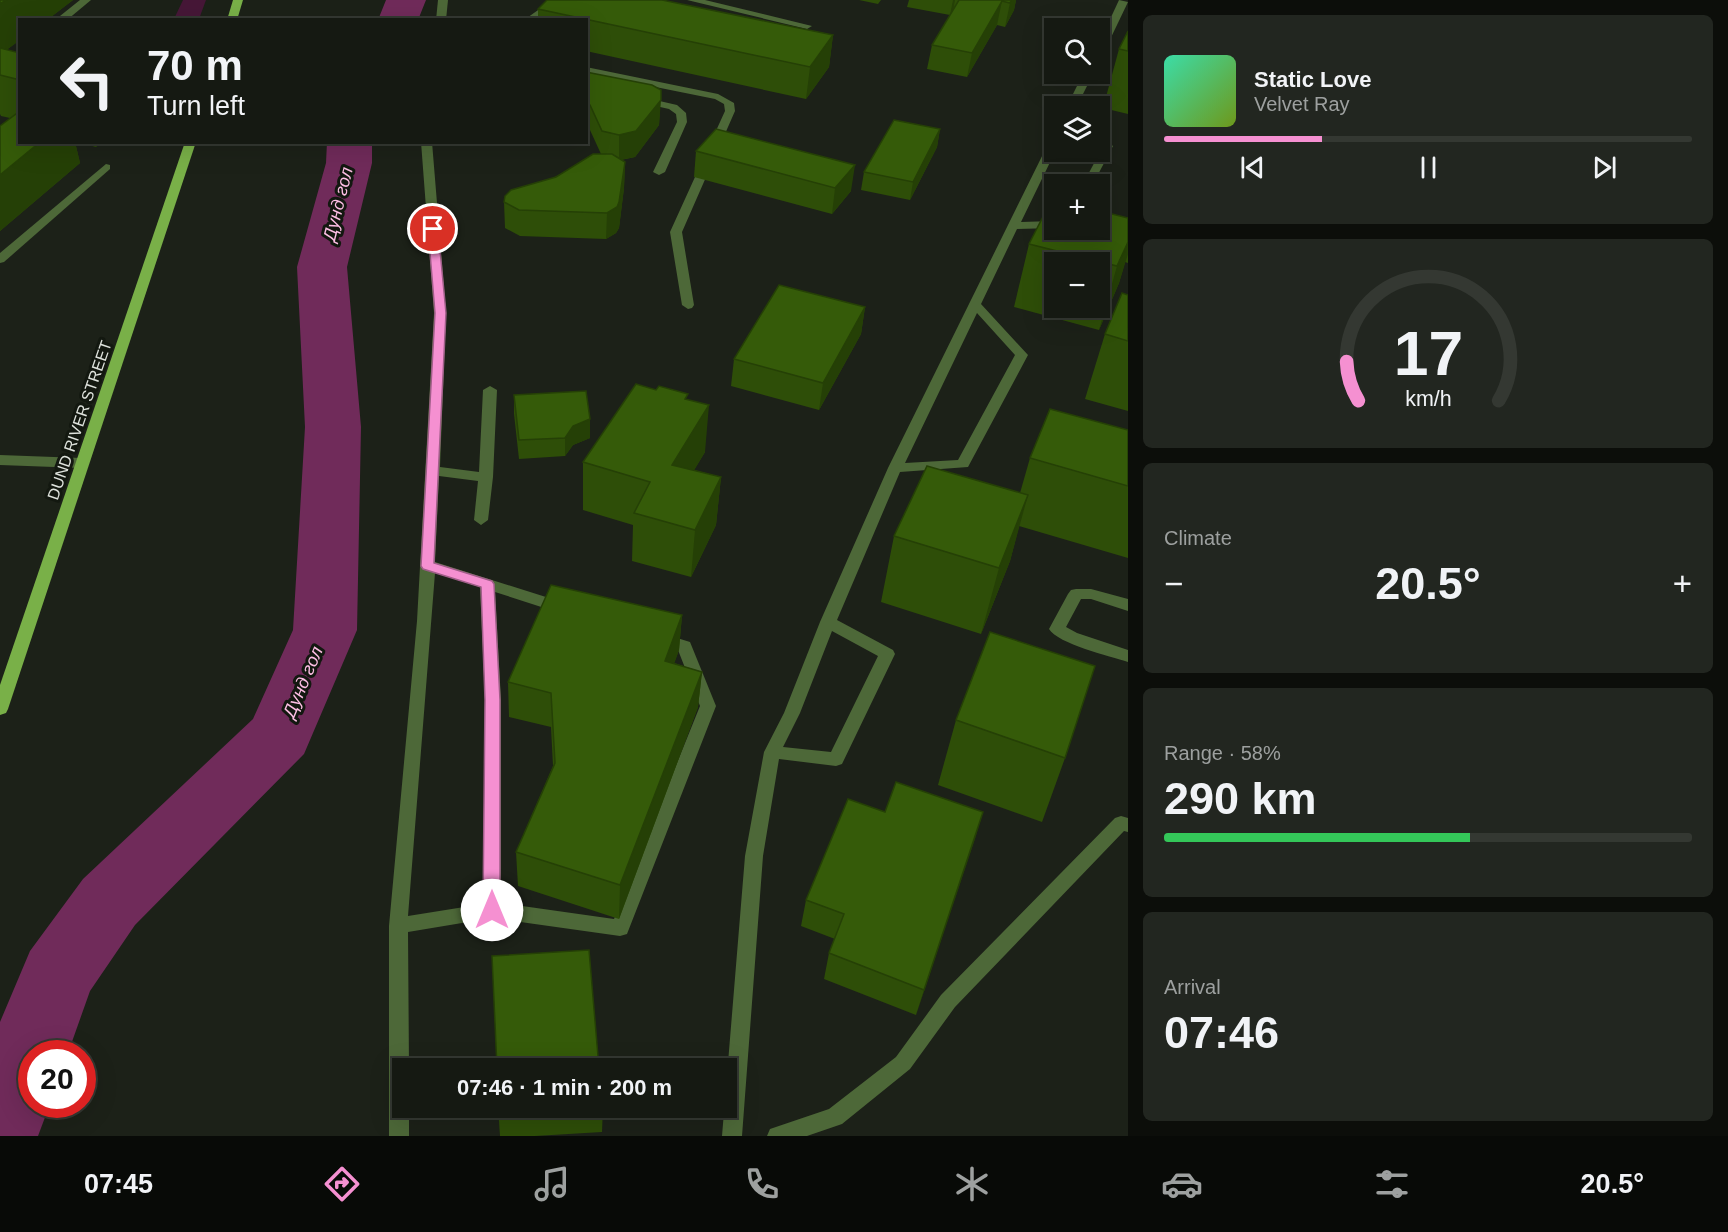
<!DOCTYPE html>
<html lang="en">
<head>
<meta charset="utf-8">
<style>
  :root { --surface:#151912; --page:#222620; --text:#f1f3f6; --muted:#9da09f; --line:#343832; --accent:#f590d1 }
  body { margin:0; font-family:Arial,sans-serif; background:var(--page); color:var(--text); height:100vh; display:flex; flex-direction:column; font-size:22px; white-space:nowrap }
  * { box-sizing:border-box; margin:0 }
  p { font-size:20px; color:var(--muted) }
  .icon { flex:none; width:33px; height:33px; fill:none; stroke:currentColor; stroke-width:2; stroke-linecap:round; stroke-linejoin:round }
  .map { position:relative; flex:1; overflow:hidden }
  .drawer { display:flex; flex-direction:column; gap:15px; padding:15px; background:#0c0e0a; width:600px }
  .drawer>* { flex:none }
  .guide { position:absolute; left:18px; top:18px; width:570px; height:126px; border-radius:0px; box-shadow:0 6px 24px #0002,0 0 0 2px var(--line); background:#151912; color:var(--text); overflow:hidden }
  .fabs { position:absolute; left:1044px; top:18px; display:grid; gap:12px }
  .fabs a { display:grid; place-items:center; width:66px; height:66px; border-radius:0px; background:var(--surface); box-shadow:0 6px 24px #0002,0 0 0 2px var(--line); font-size:30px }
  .speed { position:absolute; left:18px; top:1040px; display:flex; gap:12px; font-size:30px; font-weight:700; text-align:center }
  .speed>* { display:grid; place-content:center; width:78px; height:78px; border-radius:50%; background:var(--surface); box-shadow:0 6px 24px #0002,0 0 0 2px var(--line); line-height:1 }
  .speed .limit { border:9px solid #d22; background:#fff; color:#111 }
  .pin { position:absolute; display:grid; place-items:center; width:51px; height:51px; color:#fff; margin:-26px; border:3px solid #fff; border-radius:50%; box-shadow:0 2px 6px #0007 }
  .me { position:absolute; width:66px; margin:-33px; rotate:0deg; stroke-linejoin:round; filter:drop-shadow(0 0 4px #0008) }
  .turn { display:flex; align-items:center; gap:21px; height:126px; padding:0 30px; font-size:27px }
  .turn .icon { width:78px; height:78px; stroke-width:2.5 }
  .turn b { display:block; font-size:42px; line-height:51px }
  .big { font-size:45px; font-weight:700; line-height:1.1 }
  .drawer .widget { flex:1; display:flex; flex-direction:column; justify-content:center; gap:9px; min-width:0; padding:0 21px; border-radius:9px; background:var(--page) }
  .drawer .dial { align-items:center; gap:0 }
  .dial svg { height:156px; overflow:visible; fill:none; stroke:var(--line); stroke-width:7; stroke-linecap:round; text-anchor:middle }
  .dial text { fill:var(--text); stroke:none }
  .song { display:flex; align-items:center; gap:18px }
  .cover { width:72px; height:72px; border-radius:9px; background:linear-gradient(135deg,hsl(160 70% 55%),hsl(80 70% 35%)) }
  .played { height:6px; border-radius:3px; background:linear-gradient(90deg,var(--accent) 30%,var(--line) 30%) }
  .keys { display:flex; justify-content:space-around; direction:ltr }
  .heat { display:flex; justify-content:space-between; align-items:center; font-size:33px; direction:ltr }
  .charge { height:9px; border-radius:4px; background:linear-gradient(90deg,#34c759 58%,var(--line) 0) }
  .trip { position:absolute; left:392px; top:1058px; width:345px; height:60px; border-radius:0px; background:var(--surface); box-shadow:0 6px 24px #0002,0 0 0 2px var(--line); font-weight:700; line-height:60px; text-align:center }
  .tab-bar { display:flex; height:96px; justify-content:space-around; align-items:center; background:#080a07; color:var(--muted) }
  .tab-bar .icon { width:42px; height:42px }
  .tab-bar .on { color:var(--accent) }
  .tab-bar b { font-size:27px; color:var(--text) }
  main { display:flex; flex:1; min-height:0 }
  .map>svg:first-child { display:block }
  .green { fill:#461737 }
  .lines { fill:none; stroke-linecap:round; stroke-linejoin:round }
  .river { fill:#702b5a; fill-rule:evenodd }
  .minor { fill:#4d6838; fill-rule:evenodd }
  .major { fill:#79b048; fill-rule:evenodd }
  .wall { fill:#2e4e08; fill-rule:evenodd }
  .shaded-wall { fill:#254006 }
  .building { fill:#355b09; stroke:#254006; stroke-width:1.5 }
  .route { fill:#f590d1; stroke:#9f5e88; stroke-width:1.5 }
  .labels { text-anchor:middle; stroke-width:6; stroke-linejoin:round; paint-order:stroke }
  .street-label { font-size:16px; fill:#dfe3dd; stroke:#131810 }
  .water-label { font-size:18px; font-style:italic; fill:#fdbee4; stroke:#131810 }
</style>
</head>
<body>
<main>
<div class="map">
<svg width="1128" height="1136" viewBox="0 0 1128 1136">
  <rect width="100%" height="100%" fill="#1c2118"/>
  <path class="green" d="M183,0H206L199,19H174Z"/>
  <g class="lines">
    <g class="river">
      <path d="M386,0H426L418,20H378Z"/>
      <path d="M327,142H372V163L347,267L361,427L357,630L304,754L135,925L90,991L68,1053H32V1104H50L38,1136H0V1022L30,951L83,879L253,719L293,630L305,427L297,267L326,163Z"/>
    </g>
    <g class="minor">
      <path d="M80,0H91L67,20H55Z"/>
      <path d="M438,0H448L446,20H436Z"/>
      <path d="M563,0H577L547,12L536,20H524L541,8Z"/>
      <path d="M687,0H705L812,26L807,29Z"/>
      <path d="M1119,0L1128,2L1105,50L1100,53V41Z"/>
      <path d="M586,67L718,94L734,103L735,111L682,232L694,305L692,308L688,309L682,305L670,232L725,111L724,104L715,99L586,73Z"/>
      <path d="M1083,74H1093L1077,106H1067Z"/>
      <path d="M642,97L677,105L686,113L687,122L665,172L659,175L653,172L677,122L676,114L669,109L638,102V98Z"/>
      <path d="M1100,138L1113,146L1093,184H1083L1100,152Z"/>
      <path d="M1054,139L1055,152L1021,222L1054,221V228L1017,229L981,304L1028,355L968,467L900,472L837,620L893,650L895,654L842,764L836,766L779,759L763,856L742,1136H722L745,856L764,752L784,713L820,622L888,468L1049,142ZM977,313L1015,355L958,460L905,463ZM832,631L878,656L831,752L783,747L800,713Z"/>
      <path d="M421,142H432L446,313L440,467L479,472L483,390L490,386L497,390L493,477L488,520L481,525L474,520L478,481L439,476L435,562L568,604L571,608L568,612L563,614L495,592L501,700V903L614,919L700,706L678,650L655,643L653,639L655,635L661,633L690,642L716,706L627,934L620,936L492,918L408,932L409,1068H402V1107H409V1136H389V926L417,621L434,313ZM435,573L480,587L485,700L483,904L408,916Z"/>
      <path d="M106,164L110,165V169L4,262L0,263V253Z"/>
      <path d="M0,455L81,458L88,463L81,468L0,465Z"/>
      <path d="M1076,589H1091L1128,599V611L1091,599H1081L1066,627L1077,633L1128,650V662C1110,656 1058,644 1049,629L1068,594L1071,590Z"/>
      <path d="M1121,816L1128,818V832L1124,831L955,1007L910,1069L842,1124L807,1136H767L770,1129L829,1109L896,1057L941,995L1115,818Z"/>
    </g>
    <g class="major">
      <path d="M233,0H243L237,20H227Z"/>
      <path d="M185,142H196L8,709L6,713L0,715V685Z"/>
    </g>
  </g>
  <g class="wall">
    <path d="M0,0H73L47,20H20V40L6,50L20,53V142H75L80,163L0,231V126L10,118L1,116L0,114Z"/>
    <path d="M859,0H881L878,4Z"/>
    <path d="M909,0H1016L1014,10L1005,27L997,25L967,77L927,69L932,45L950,15L907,7Z"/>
    <path d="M538,9L833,35L829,67L806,99L586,51V20H538Z"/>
    <path d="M1128,31V114L1103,108L1119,49Z"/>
    <path d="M586,72L661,90L659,125L635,157L621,160L625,162L624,188L619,228L616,233L606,239L520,236L505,228L504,202L601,154L590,130L586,127Z"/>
    <path d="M940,129L937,147L910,200L861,190L864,172Z"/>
    <path d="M77,142H101L96,147Z"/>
    <path d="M696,151L851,191L832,214L694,177Z"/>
    <path d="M1128,218V263L1125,262L1119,283L1099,330L1014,307L1029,244ZM1054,262H1100V308H1054Z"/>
    <path d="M1128,295V411L1085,399L1105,334Z"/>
    <path d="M865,307L861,334L819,410L731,386L734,359Z"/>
    <path d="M514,395L590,419V438L573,445L565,456L519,459L514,414Z"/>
    <path d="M688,399L705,452L694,470L721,477L716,525L691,577L632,561L633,525L583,510V462Z"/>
    <path d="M1128,430V558L1019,526L1010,561L981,634L881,602L894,536L1020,493L1030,458Z"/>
    <path d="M682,615L679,650L674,663L702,672L698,707L619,919L518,886L516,852L553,766L551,727L509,717L508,682Z"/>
    <path d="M956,720L1065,758L1042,822L938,785Z"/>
    <path d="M885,812H983L916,1015L824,979L829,953L835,939L801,926L806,900Z"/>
    <path d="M498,1107H603L602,1132L535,1136H500Z"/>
  </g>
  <g class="shaded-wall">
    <path d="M6,0H73L47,20H20V40L0,55V4Z"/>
    <path d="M953,0H955L953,12L950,15Z"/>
    <path d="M1011,0H1016L1014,10L1005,27L1010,3Z"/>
    <path d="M1002,1L997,25L967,77L972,53Z"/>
    <path d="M833,35L829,67L806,99L810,67Z"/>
    <path d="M661,100L659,125L635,157L619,160V135Z"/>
    <path d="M940,129L937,147L910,200L913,182Z"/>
    <path d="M40,142H75L80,163L0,231V175Z"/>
    <path d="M95,142H101L96,147Z"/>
    <path d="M625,162L624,188L619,228L616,233L606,239L607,213Z"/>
    <path d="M855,165L851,191L832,214L835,188Z"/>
    <path d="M1128,242V254L1119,283L1099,330L1117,266Z"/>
    <path d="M865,307L861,334L819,410L823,383Z"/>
    <path d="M709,405L705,452L669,512L672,465Z"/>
    <path d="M590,419V438L573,445L565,456V438L573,426Z"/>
    <path d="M721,477L716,525L691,577L695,530Z"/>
    <path d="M1028,495L1010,561L981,634L999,568Z"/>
    <path d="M682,615L679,650L663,696L665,661Z"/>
    <path d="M702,672L698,707L619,919L620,885Z"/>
    <path d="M983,812L975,839L916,1015L924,990Z"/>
  </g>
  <g class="building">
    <path d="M0,0H6L0,4Z"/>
    <path d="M547,0H662L833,35L810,67L538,9Z"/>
    <path d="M959,0H1011L1010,3L1002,1L972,53L932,45Z"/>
    <path d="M1128,31V51L1119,49Z"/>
    <path d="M0,48L20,53V80L0,75Z"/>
    <path d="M586,72L652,85L661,90V100L636,131L619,135L602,131L590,105L586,102Z"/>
    <path d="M20,111V142H40L0,175V126Z"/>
    <path d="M894,120L940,129L913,182L864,172Z"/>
    <path d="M716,129L855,165L835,188L696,151Z"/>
    <path d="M593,154H612L625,162L619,202L617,207L607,213L519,210L504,202L505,196L511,190L556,177Z"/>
    <path d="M1052,199L1054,200V230H1100V211L1128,218V242L1117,266L1029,244Z"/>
    <path d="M779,285L865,307L823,383L734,359Z"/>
    <path d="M1122,293L1128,295V341L1105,334Z"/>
    <path d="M636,384L656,390L659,386L688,394L685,399L709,405L672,465L721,477L695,530L634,513L650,482L583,462Z"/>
    <path d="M586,391L590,419L573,426L565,438L519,440L514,395Z"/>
    <path d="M1050,409L1128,430V486L1030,458Z"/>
    <path d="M927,466L1028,495L999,568L894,536Z"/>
    <path d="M551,585L682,615L665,661L702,672L620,885L516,852L555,763L551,693L508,682Z"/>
    <path d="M990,632L1095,666L1065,758L956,720Z"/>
    <path d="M896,782L983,812L924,990L829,953L844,914L806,900L848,799L885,812Z"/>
    <path d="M589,950L599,1068H497L492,956Z"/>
    <path d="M498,1107H603V1108L499,1114Z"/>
  </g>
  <path class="route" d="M433,226L438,229L446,313L434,563L492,581L494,584L500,700V910L498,915L492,917L486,915L483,910L485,700L481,587L423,569L421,566L435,313L428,229Z"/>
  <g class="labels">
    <g class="street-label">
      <text transform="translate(79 420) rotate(-71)" y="6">DUND RIVER STREET</text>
    </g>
    <g class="water-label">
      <text transform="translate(338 204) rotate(-76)" y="6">Дунд гол</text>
      <text transform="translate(303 682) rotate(-67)" y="6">Дунд гол</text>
    </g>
  </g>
</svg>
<div class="fabs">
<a><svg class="icon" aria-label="search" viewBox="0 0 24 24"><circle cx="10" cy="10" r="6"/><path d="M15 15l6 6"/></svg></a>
<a><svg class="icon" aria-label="layers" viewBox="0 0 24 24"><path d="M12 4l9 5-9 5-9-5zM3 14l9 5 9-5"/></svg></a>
<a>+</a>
<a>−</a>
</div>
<div class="speed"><div class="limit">20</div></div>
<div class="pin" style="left:433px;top:229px;background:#d93025"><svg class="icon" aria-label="arrive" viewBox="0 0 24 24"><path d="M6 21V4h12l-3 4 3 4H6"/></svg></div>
<svg class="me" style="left:492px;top:910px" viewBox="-20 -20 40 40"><circle r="19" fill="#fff"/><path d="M0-13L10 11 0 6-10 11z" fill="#f590d1"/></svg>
<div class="trip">07:46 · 1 min · 200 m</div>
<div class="guide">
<div class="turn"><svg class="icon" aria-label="left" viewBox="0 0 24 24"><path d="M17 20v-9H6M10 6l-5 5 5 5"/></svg><div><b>70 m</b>Turn left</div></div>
</div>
</div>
<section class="drawer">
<div class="widget">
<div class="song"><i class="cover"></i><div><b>Static Love</b><p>Velvet Ray</p></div></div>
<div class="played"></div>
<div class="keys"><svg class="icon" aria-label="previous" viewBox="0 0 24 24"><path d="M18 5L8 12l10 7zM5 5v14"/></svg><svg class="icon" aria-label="pause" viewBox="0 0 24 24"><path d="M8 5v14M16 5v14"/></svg><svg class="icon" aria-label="next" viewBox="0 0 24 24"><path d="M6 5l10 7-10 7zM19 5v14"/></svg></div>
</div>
<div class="widget dial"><svg viewBox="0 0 100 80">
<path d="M14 69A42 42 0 1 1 86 69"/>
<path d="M14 69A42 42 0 0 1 8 49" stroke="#f590d1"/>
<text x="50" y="56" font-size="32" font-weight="700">17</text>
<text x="50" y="72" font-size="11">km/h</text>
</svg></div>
<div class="widget"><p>Climate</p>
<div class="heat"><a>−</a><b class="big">20.5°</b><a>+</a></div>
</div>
<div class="widget"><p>Range · 58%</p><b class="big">290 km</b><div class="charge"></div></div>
<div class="widget"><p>Arrival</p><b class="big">07:46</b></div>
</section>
</main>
<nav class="tab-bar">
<b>07:45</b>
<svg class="icon on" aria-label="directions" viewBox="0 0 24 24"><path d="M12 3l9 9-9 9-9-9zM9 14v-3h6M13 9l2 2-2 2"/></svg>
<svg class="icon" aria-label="music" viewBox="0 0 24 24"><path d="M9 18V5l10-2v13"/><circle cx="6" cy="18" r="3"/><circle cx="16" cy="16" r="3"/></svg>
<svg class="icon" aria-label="phone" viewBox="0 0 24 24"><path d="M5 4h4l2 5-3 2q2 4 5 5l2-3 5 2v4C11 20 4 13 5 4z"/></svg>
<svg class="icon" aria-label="climate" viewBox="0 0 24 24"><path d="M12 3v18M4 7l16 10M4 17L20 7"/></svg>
<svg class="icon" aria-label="car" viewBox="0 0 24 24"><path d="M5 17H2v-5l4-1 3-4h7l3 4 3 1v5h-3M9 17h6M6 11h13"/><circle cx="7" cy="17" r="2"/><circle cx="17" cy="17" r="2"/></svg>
<svg class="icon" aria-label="filters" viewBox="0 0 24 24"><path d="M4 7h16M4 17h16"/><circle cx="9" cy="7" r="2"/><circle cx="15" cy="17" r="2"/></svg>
<b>20.5°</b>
</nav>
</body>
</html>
